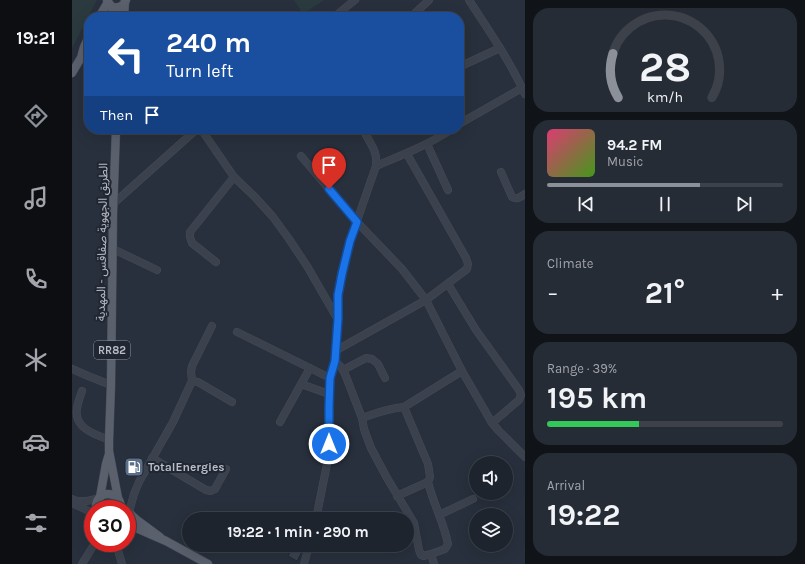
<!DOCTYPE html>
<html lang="en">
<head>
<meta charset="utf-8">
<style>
  :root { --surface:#1e242e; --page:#262c36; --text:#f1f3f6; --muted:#a1a4aa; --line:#3c414a; --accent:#8c9099 }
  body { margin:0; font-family:Karla,"Noto Sans Arabic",sans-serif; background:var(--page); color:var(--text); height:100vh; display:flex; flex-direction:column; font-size:15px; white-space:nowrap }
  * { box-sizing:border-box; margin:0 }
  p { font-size:13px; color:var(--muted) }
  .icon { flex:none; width:22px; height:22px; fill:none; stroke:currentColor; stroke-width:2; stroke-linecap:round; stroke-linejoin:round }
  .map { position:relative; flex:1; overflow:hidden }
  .sheet { display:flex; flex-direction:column; gap:8px; padding:8px; background:#101419; width:280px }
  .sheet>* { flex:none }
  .top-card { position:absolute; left:12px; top:12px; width:380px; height:122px; border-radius:16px; box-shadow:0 4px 16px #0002,0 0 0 1px var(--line); background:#1a4fa0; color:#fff; overflow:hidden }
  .buttons { position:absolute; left:397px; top:456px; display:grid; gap:8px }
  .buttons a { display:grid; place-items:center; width:44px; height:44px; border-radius:50%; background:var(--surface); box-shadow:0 4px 16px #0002,0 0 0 1px var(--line); font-size:20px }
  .speed { position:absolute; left:12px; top:500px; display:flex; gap:8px; font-size:20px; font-weight:700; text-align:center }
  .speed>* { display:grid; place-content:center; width:52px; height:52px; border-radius:50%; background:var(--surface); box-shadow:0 4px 16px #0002,0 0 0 1px var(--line); line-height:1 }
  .speed .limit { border:6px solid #d22; background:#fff; color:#111 }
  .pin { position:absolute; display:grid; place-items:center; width:34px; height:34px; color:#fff; margin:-41px -17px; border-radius:50% 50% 50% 0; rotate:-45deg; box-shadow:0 0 4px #0007 }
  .pin .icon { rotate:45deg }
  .me { position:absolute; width:44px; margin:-22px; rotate:0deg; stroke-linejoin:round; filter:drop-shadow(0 0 3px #0008) }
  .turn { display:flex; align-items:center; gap:14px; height:84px; padding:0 16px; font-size:18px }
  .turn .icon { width:52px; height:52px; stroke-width:2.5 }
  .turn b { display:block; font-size:28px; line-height:34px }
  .then { display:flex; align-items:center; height:38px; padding:0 16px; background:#0003; gap:8px; font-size:15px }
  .big { font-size:30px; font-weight:700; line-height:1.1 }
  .sheet .card { flex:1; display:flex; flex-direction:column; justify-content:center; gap:6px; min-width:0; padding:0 14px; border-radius:16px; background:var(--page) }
  .sheet .dial { align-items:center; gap:0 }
  .dial svg { height:104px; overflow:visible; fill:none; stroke:var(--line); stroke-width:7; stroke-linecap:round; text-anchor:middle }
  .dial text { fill:var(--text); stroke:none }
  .song { display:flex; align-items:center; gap:12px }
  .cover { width:48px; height:48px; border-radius:6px; background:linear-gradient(135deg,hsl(340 70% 55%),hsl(100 70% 35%)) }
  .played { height:4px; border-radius:2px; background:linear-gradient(90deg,var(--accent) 65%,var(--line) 65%) }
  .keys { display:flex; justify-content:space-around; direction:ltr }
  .heat { display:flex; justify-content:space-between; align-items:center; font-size:22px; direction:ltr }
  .charge { height:6px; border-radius:3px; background:linear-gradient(90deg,#34c759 39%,var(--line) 0) }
  .trip { position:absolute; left:110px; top:512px; width:232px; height:40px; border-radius:20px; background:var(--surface); box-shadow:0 4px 16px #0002,0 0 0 1px var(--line); font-weight:700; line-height:40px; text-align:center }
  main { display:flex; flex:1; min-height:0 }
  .dock { display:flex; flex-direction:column; width:72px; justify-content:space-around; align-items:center; background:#0c0e12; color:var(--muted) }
  .dock .icon { width:28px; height:28px }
  .dock .current { color:var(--accent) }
  .dock b { font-size:18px; color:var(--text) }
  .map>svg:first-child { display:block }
  .green { fill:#2a3a3e }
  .building { fill:#3a4352; stroke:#232934 }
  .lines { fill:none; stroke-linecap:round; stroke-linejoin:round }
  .minor-casing { stroke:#454b56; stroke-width:8 }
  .major-casing { stroke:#454b56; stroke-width:9 }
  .minor { stroke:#3c424d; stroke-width:7 }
  .major { stroke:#5a616d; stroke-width:8 }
  .route-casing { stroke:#114b97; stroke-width:10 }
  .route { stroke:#1a73e8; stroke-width:7 }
  .labels { text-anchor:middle; stroke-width:4; stroke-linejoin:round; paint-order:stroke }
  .shield { fill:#212732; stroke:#8b909b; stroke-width:1 }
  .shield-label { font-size:11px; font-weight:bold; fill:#b8bdc8 }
  .street-label { font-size:12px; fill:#b8bdc8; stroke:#212732 }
  .poi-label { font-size:12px; font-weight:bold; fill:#b8bdc8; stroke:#212732; text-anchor:start }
</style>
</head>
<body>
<main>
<nav class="dock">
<b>19:21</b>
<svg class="icon current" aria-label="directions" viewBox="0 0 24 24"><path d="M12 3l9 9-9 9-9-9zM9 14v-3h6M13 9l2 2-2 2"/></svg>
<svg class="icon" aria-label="music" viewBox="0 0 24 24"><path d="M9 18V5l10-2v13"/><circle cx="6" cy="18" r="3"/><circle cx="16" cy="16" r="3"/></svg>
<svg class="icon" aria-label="phone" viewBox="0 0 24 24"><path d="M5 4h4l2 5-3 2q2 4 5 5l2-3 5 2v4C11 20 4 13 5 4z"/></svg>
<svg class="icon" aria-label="climate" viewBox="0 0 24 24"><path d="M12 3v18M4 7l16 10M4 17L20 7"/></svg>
<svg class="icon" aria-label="car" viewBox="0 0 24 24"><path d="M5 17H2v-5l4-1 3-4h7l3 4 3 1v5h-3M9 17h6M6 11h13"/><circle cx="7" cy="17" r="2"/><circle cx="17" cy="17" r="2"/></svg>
<svg class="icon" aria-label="filters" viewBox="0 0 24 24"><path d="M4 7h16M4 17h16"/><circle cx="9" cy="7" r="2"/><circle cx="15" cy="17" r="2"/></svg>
</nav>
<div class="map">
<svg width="453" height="564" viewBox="0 0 453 564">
  <rect width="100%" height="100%" fill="#28303d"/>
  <g class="green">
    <path d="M0,0H25L0,48Z"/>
    <path d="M222,0H252L231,14Z"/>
  </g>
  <path class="building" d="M222,545L231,550L225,561L216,556Z"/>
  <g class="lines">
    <g class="minor-casing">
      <g id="minor">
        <path d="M397,0C417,31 438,61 453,94"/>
        <path d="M262,17L283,0"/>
        <path d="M339,17L357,0"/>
        <path d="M387,67L428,48"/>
        <path d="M387,124L450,88"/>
        <path d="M129,129L162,177L182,196L201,217L217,239L235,266L265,318"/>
        <path d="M355,144L376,190"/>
        <path d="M229,156L285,222L330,269L354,300L390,371L420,423L427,431L453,457"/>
        <path d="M304,166C330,155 356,145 380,129"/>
        <path d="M429,172L440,197C446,200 448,197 453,194"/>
        <path d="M42,203L125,129"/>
        <path d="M41,249L85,270"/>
        <path d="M144,262L120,243L118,237V232L162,177"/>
        <path d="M376,284L404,330L447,390L449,395L447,400L420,423"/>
        <path d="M165,332L258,378"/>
        <path d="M263,351L354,300L395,269L396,264L394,258L335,154"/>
        <path d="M263,361L269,367L273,374L290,418L292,429L299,448L315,478L342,523L347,550L349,555L351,556L359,554L362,564"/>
        <path d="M0,369L16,376L39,385"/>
        <path d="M271,370L294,358L300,359L306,364L313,378"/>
        <path d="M120,381L126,382L160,402"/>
        <path d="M229,384L257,394"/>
        <path d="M10,391C8,398 3,408 5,416C7,430 26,435 37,440"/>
        <path d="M332,407L356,464L358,477L356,482C361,503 372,523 376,544L373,549L359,554"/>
        <path d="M290,418C304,413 317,408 332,407L390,371"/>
        <path d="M208,422L238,368"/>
        <path d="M80,458L134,490L139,491L143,489L154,469"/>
        <path d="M325,496L356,482"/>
        <path d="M0,499C8,503 18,501 26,498"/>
        <path d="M0,503L21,513"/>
        <path d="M57,512L62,494L67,482L101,422L120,381L119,372L120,366L140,326"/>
        <path d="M367,515L401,499"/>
        <path d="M244,519L255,464L257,444V407L258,378L263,361L266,319V295L269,274L278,241L304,166C306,151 298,144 292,131V129"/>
        <path d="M44,543L50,564"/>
        <path d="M10,564L23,543"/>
        <path d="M232,564L237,545"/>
      </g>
    </g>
    <g class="major-casing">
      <g id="major">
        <path d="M35,0L39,6C45,9 51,7 54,0"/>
        <path d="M39,6L43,17"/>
        <path d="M27,17L36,2"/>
        <path d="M52,17L53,1"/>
        <path d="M10,54L12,47L17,36"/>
        <path d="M0,73L10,56L17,48"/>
        <path d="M44,129L41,213L39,385L37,440V451L46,498"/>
        <path d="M28,497L34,464L37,454"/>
        <path d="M24,509C22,489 50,489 49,509"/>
        <path d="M55,511L65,520L88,537"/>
        <path d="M55,524L94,541L136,564"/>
      </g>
    </g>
    <use href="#minor" class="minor"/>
    <use href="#major" class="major"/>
  </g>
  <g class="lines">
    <g class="route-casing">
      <path id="route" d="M257,444V407L258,378L263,361L266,319V295L270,274L278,241L285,222L257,189"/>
    </g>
    <use href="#route" class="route"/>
  </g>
  <defs>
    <g id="fuel-square" transform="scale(1)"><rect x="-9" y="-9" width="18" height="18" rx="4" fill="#5c6f8a" stroke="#212732"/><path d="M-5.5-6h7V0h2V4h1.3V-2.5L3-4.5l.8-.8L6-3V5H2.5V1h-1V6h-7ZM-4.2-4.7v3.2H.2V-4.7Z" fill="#fff"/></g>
  </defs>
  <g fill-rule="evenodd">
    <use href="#fuel-square" x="62" y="467"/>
  </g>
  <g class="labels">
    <rect class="shield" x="22" y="341" width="36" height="18" rx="3"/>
    <g class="shield-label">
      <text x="40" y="354">RR82</text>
    </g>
    <g class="street-label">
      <text transform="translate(30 242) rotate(-89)" y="4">الطريق الجهوية صفاقس - المهدية</text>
    </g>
    <g class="poi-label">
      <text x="76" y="471">TotalEnergies</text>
    </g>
  </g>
</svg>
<div class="buttons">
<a><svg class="icon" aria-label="sound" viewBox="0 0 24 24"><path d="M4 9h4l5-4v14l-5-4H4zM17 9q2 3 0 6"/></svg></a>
<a><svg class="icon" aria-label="layers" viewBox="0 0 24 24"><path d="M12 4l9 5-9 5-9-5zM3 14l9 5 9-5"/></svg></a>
</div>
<div class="speed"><div class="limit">30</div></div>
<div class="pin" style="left:257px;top:189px;background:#d93025"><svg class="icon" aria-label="arrive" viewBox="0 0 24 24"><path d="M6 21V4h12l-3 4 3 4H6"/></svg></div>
<svg class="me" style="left:257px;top:444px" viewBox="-20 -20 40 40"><circle r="17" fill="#1a73e8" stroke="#fff" stroke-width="3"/><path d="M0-11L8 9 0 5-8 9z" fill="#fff"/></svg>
<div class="trip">19:22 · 1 min · 290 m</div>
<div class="top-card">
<div class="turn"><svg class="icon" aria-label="left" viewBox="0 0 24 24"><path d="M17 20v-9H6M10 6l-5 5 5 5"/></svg><div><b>240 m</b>Turn left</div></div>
<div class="then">Then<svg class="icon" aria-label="arrive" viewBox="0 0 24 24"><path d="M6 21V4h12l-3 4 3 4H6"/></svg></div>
</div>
</div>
<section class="sheet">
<div class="card dial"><svg viewBox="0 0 100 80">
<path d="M14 69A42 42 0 1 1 86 69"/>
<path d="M14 69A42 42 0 0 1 10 35" stroke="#8c9099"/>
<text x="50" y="56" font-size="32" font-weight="700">28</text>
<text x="50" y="72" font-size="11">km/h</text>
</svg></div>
<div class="card">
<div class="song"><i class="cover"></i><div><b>94.2 FM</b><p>Music</p></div></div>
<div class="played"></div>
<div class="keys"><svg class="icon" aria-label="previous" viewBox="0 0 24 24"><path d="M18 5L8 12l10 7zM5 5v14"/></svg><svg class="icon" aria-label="pause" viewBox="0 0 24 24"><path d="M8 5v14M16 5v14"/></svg><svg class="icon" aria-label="next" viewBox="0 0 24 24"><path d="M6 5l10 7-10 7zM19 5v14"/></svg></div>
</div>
<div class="card"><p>Climate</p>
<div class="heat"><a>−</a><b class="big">21°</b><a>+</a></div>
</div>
<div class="card"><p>Range · 39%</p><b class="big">195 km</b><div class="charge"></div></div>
<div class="card"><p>Arrival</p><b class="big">19:22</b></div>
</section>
</main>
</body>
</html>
